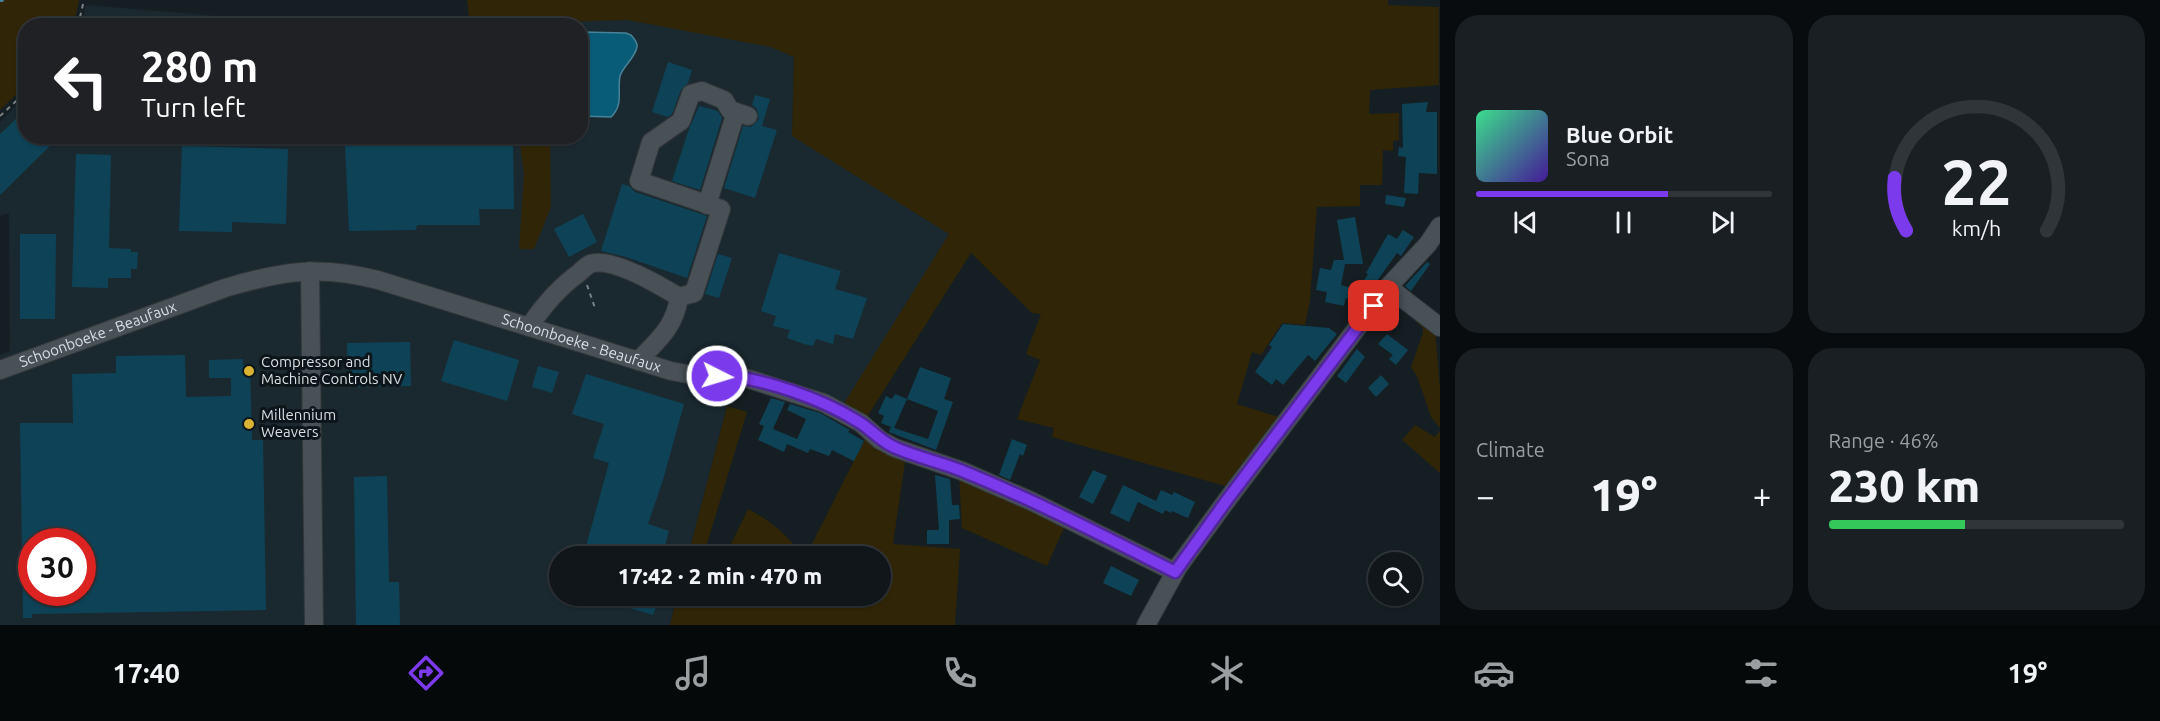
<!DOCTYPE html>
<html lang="en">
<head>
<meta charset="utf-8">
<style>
  :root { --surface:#10161a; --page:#191f23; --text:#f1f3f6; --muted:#9c9fa2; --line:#303539; --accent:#7c3aed }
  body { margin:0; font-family:Ubuntu,sans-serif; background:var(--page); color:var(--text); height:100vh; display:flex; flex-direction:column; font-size:22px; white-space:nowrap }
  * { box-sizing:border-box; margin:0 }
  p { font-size:20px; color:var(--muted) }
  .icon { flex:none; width:33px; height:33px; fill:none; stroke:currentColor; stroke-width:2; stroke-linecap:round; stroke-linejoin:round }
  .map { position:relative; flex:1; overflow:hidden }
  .side { display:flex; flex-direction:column; gap:15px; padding:15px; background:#090c0e; width:720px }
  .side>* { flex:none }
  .hud { position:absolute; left:18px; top:18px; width:570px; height:126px; border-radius:24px; box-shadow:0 2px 4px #0004,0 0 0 2px var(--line); background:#202124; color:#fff; overflow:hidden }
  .tools { position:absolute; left:1368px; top:552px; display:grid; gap:12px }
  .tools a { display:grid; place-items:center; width:54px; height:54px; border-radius:50%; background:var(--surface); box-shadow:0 2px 4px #0004,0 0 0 2px var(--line); font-size:30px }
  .speed { position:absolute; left:18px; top:528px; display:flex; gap:12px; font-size:30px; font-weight:700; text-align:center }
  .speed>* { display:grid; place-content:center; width:78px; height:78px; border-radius:50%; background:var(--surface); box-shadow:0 2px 4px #0004,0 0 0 2px var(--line); line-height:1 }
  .speed .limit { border:9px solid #d22; background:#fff; color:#111 }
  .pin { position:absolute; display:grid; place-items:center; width:51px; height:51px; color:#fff; margin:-26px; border-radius:12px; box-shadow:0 3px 9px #0006 }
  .me { position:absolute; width:66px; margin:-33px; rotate:95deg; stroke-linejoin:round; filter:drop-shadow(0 0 4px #0008) }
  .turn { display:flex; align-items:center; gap:21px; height:126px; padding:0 24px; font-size:27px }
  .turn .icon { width:78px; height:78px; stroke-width:2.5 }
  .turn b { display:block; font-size:42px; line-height:51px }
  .big { font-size:45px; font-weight:800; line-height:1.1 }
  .side .card { flex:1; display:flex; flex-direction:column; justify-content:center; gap:9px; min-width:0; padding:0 21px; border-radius:24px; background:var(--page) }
  .side .dial { align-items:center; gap:0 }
  .dial svg { height:156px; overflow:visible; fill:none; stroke:var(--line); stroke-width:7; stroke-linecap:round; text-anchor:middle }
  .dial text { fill:var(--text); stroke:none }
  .song { display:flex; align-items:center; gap:18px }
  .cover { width:72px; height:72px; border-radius:9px; background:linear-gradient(135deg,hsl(150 70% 55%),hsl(260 70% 35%)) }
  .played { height:6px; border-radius:3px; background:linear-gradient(90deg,var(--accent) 65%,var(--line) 65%) }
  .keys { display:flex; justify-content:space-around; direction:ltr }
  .heat { display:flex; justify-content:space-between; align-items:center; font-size:33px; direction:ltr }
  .charge { height:9px; border-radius:4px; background:linear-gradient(90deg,#34c759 46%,var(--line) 0) }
  .side .tiles { flex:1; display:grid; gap:15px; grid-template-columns:repeat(2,1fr) }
  .trip { position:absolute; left:549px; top:546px; width:342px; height:60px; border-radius:30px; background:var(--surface); box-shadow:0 2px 4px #0004,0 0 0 2px var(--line); font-weight:800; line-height:60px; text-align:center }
  .tab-bar { display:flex; height:96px; justify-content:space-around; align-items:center; background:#06090a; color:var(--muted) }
  .tab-bar .icon { width:42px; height:42px }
  .tab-bar .current { color:var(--accent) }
  .tab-bar b { font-size:27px; color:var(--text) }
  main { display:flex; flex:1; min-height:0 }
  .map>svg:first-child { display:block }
  .built { fill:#1a2930; fill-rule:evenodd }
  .green { fill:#302607 }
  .water { fill:#095c78; stroke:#478398; stroke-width:1.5 }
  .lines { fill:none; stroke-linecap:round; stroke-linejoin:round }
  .stream { stroke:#478398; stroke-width:4 }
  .building { fill:#0e4357; fill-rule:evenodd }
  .minor-casing { stroke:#32373a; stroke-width:20 }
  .path { stroke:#7a8185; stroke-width:2; stroke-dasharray:4.5 4.5; stroke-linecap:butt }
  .minor { stroke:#485156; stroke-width:18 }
  .route-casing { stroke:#51269a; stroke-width:15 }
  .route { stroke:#7c3aed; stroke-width:10 }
  .poi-dot { fill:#dab333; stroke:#0c1519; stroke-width:2 }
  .labels { text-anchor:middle; stroke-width:6; stroke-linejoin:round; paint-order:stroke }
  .street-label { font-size:15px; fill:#d9dfe2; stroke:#0c1519 }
  .poi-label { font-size:15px; fill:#d9dfe2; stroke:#0c1519; text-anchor:start }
</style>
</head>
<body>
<main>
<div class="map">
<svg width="1440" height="625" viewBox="0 0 1440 625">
  <rect width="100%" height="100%" fill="#151e22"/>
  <g class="built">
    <path d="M86,5L323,25L81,26Z"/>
    <path d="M628,20L771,47L794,57L792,136L949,234L843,405L733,382L688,556H560V596H677L670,625H0V355L10,351L9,213L0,216V122L25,96L26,136H580V26L536,25L554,22ZM32,542H82V592H32Z"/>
  </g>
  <g class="green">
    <path d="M0,0H79L74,25L26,26L25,86L0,110Z"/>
    <path d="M467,0H1388V5L1439,7V85L1370,90L1369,114L1399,113V140L1393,141V151L1383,150L1382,185H1360V206L1317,207L1310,300L1305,325L1282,323L1261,355L1252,352L1237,404L1282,418L1225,486L1052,437L1054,428L1017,419L1040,360L1026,354L1041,314L1032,313L971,253L865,420L843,405L949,234L792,136L794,57L771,47L628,20L554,22L553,26L470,25Z"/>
    <path d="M301,137H550L551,207L534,249H519L524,174L519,137Z"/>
    <path d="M1419,315L1435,330L1440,389V428L1431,417L1417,376L1411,367L1423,333V328L1415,321Z"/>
    <path d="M727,406L747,412L705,550L724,556H688Z"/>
    <path d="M1415,425L1435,437L1440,431V473L1402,440Z"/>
    <path d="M868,433L906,455L893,544L960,549L955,625H670L677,596H880V556H806Z"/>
    <path d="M959,474L1066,523L1047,566L962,528Z"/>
    <path d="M748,509C770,520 789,536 802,556H725Z"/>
  </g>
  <path class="water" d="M581,32L626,33L631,35C634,39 638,42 637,47C635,58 623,66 620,76C617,91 624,105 611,117L581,116Z"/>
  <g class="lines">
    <path class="stream" d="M0,0H2"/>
  </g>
  <g class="building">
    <path d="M668,62L692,70L688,83L681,90L672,114L668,117L652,112Z"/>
    <path d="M755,95L770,99L762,126L777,130L755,198L724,188L743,126L751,127L759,119L757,109L752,105Z"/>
    <path d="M1428,102L1426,112H1437V174L1419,173L1418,194L1404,193L1406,157L1398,156L1399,147L1403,148L1402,104Z"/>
    <path d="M699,106L718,111L722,118L700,190L672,181L689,129Z"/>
    <path d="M26,110V136H60L0,195V134Z"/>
    <path d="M513,141L514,209H479L480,225H417L416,230L349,231L345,145Z"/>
    <path d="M182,146L288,149L286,224L232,222V232L179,231Z"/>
    <path d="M76,154L111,155L109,248L131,249V252H138L137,269H131V278H108V288L72,287Z"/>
    <path d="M622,184L629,186L635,192L707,216L687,278L626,257L601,251Z"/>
    <path d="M1386,195L1406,198L1404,207L1385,204Z"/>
    <path d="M583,214L597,242L569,257L554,229Z"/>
    <path d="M1355,217L1363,264H1345L1341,285L1358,290L1368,274L1366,273L1388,234L1397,239L1403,230L1414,237L1401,256L1397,253L1362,302L1346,298L1344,306L1325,302L1327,292L1316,290L1320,268L1331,270L1334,260H1344L1337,220Z"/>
    <path d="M20,234H56L55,319H20Z"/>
    <path d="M779,253L841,271L835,289L867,298L853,339L835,334L833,344L816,339L813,346L804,344L787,338L790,330L773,326L776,316L761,311Z"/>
    <path d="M718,254L732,258L719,298L705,294Z"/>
    <path d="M1427,262L1430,264L1411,291L1405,286Z"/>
    <path d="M1283,324L1329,328L1337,334L1315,361L1308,355L1283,385L1276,379L1272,385L1255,372L1272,347L1269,345Z"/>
    <path d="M1387,334L1408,350L1396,365L1389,359L1393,355L1378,344Z"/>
    <path d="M454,340L519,360L507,401L441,381Z"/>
    <path d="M410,342L411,386L348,387L347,343Z"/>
    <path d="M1357,349L1365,357L1346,383L1337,376Z"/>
    <path d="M185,355L186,397L231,396V378H209V360L243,359V365H250L252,440H263L266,610L32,614V618H23L20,423H73L72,374L116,373V356ZM32,542H82V592H32Z"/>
    <path d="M538,366L559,372L552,393L532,387Z"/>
    <path d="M920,367L951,378L944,399L953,402L936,450L889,432L891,427L894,428L881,423L884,416L878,413L886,396L892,399L895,394L907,399ZM907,399L938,411L928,439L894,428Z"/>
    <path d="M586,374L684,404L663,480L648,524L669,531L662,556H606L585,550L609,463L593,458L604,424L572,414Z"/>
    <path d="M1381,375L1389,384L1376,397L1368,388Z"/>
    <path d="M771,398L785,402L773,429L797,439L806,419L787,410L790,404L820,413L850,430L848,432L864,441L854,461L832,450L829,456L810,449L808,453L787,444L784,452L758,440L764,426L759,424Z"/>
    <path d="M1012,439L1027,445L1023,456L1020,454L1010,480L999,475Z"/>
    <path d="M1093,470L1107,476L1093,504L1079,497Z"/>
    <path d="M935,475L950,479L952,505H959L960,519L949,520V544H927V530H939Z"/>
    <path d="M387,476L389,582H399L400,625H356L354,477Z"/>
    <path d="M1123,485L1156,501L1161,490L1172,495L1174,492L1195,502L1188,518L1172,511L1171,513L1165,510L1163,514L1138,502L1129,522L1110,513Z"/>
    <path d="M1111,566L1139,580L1131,596L1103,583Z"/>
    <path d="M598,596H660L653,615L597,598Z"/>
  </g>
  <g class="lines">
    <g class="minor-casing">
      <g id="minor">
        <path d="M707,205L736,112"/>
        <path d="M310,271L314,625"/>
        <path d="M1388,287L1440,327"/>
        <path d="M679,297L694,293L721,209L639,181L651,142L681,121L691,94L702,91L724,100L730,110L748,116"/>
        <path d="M529,327C543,306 558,288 579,273C582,270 586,266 590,264C611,256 661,286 679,297C675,327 658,340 638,361"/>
        <path id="s1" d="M0,370L225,288C282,271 320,265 378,280L671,371L698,376L746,378L824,403L861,423L880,440L895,448L962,471L1031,501L1175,572"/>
        <path d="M1146,625L1178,567L1227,500L1388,287L1428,244L1440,226"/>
      </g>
    </g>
    <g class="path">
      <path d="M78,26L84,0"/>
      <path d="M0,116L26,92"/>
      <path d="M587,285L595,308"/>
    </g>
    <use href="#minor" class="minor"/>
  </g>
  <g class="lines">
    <g class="route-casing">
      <path id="route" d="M717,376C760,376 822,399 859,422C872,430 881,442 896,448C917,457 939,462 960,470C1034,500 1104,536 1175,572L1227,500L1374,306"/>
    </g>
    <use href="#route" class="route"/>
  </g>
  <g class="poi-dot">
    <circle cx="249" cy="371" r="6"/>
    <circle cx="249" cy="424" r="6"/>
  </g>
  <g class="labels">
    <g class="street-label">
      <text dy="5" stroke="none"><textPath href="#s1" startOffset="104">Schoonboeke - Beaufaux</textPath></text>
      <text dy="5" stroke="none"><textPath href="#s1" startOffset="608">Schoonboeke - Beaufaux</textPath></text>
    </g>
    <g class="poi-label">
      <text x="261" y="367">Compressor and<tspan x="261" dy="17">Machine Controls NV</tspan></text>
      <text x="261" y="420">Millennium<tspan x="261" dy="17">Weavers</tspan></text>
    </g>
  </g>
</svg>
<div class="tools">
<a><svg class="icon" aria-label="search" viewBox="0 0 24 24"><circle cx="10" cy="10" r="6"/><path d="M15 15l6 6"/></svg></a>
</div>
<div class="speed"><div class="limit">30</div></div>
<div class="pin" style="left:1374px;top:306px;background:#d93025"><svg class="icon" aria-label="arrive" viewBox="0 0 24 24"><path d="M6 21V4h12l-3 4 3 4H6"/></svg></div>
<svg class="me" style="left:717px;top:376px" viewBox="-20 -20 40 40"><circle r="17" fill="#7c3aed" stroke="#fff" stroke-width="3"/><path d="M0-11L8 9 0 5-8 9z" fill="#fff"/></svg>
<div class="trip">17:42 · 2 min · 470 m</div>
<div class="hud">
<div class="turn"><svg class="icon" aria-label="left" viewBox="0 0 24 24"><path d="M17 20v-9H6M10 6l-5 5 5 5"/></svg><div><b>280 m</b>Turn left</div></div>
</div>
</div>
<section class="side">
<div class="tiles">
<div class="card">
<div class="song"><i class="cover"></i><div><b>Blue Orbit</b><p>Sona</p></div></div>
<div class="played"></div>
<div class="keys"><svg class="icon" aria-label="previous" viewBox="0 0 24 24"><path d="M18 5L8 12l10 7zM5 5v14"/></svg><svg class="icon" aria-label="pause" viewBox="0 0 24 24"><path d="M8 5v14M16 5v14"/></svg><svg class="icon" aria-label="next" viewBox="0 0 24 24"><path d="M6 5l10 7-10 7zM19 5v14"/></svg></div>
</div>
<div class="card dial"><svg viewBox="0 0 100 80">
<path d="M14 69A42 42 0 1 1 86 69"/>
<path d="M14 69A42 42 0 0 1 8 42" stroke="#7c3aed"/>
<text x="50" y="56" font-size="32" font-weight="700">22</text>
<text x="50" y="72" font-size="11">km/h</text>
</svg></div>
<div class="card"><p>Climate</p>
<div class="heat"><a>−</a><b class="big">19°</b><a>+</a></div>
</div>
<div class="card"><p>Range · 46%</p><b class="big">230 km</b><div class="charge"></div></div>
</div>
</section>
</main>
<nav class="tab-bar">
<b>17:40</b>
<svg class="icon current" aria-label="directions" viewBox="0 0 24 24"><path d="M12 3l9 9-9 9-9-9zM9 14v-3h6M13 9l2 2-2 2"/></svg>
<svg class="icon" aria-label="music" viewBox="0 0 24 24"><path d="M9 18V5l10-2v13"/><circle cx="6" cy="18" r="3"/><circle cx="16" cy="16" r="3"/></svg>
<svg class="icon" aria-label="phone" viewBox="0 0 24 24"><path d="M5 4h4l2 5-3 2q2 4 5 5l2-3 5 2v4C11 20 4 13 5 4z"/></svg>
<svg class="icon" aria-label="climate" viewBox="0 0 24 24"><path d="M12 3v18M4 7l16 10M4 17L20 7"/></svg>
<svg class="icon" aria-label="car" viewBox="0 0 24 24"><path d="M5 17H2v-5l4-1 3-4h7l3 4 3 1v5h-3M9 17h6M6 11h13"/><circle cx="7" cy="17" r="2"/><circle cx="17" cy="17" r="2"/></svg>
<svg class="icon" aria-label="filters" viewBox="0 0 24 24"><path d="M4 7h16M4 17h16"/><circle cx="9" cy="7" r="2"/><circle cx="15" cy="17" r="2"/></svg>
<b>19°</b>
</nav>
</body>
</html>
